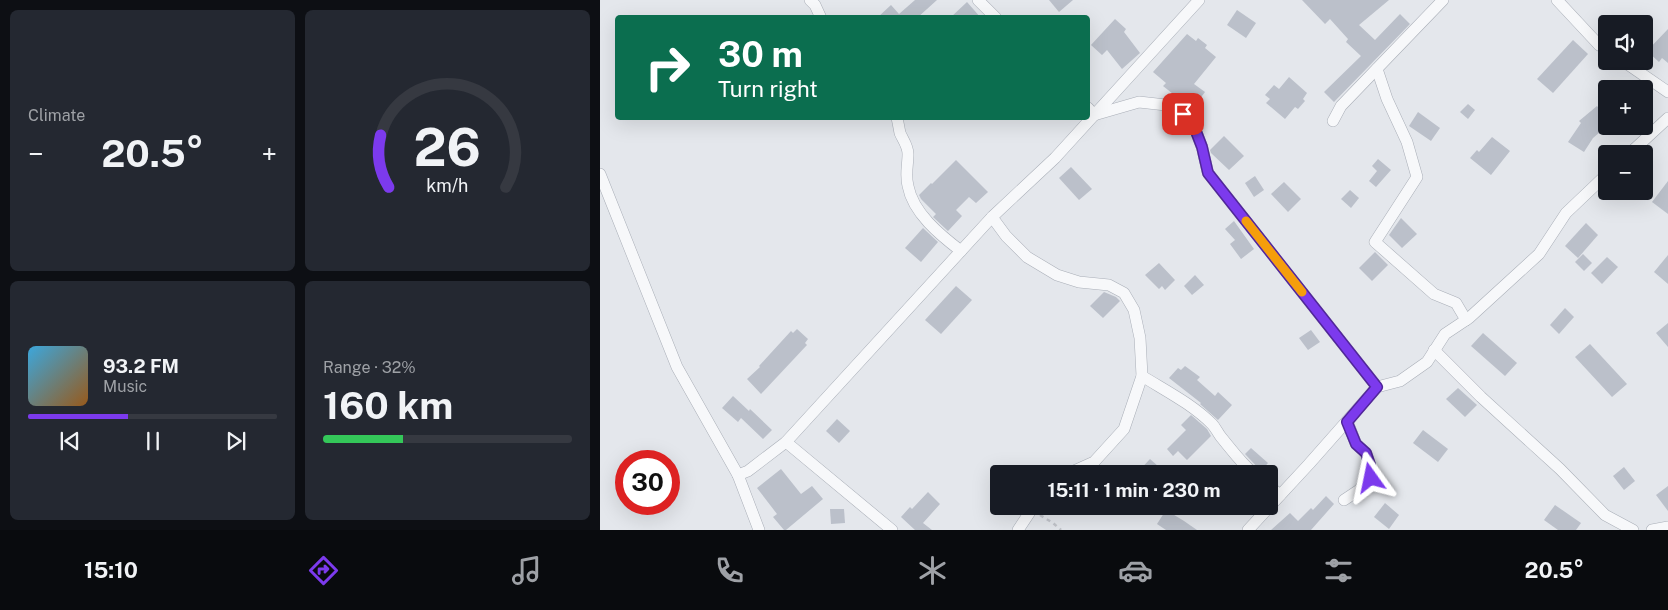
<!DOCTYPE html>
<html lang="en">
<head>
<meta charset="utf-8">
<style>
  :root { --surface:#171b24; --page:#242831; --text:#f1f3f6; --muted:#9ea1a6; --line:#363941; --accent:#7c3aed }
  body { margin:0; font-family:"Public Sans",sans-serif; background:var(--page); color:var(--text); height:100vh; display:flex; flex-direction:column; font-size:19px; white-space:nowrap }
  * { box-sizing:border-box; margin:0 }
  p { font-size:16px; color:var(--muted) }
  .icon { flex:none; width:28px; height:28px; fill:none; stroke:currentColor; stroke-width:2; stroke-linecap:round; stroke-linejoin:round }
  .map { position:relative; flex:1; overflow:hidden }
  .sheet { display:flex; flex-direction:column; gap:10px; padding:10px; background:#0d0f14; width:600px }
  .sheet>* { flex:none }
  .hud { position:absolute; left:15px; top:15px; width:475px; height:105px; border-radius:5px; box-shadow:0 5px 20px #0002; background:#0b6e4f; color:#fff; overflow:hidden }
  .buttons { position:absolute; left:998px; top:15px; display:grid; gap:10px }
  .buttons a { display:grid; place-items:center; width:55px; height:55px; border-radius:5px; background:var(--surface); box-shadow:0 5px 20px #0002; font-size:25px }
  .speed { position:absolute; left:15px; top:450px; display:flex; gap:10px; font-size:25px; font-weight:700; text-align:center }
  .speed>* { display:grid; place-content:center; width:65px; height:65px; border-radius:50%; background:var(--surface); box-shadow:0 5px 20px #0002; line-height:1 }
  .speed .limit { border:8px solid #d22; background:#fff; color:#111 }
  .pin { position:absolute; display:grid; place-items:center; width:42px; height:42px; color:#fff; margin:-21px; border-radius:10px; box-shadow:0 2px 8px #0006 }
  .me { position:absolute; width:55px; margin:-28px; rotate:348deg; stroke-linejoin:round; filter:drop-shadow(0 0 4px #0008) }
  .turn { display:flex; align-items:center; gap:18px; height:105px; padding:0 20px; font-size:22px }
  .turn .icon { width:65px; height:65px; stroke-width:2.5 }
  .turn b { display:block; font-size:35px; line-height:42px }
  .big { font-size:38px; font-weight:700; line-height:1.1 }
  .sheet .tile { flex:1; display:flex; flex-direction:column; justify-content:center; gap:8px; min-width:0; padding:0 18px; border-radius:8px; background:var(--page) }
  .sheet .dial { align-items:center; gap:0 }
  .dial svg { height:130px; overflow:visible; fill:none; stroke:var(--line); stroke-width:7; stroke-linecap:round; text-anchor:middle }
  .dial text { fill:var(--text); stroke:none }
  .song { display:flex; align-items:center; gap:15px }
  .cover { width:60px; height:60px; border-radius:8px; background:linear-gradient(135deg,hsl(200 70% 55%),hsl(30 70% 35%)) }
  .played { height:5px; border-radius:2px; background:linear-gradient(90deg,var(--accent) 40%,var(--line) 40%) }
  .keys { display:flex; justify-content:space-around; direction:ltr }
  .heat { display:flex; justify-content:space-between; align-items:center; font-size:28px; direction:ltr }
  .charge { height:8px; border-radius:4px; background:linear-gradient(90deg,#34c759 32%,var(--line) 0) }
  .sheet .tiles { flex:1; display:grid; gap:10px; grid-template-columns:repeat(2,1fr) }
  .trip { position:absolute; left:390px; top:465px; width:288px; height:50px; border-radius:5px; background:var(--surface); box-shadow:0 5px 20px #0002; font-weight:700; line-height:50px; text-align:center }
  .dock { display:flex; height:80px; justify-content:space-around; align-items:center; background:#090b0e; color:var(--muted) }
  .dock .icon { width:35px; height:35px }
  .dock .current { color:var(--accent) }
  .dock b { font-size:22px; color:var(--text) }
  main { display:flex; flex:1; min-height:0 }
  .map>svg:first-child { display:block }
  .building { fill:#bbc0ca }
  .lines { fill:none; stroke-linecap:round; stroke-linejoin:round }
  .street-casing { stroke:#a9aeb7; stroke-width:12 }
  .path { stroke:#c2c5cb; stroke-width:2.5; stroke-dasharray:4 4; stroke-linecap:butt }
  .street { stroke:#f7f8fa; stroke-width:11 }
  .route-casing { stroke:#51269a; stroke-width:12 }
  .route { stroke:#7c3aed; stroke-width:9 }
  .slow { stroke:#f59e0b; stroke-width:9 }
</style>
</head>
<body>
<main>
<section class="sheet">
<div class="tiles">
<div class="tile"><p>Climate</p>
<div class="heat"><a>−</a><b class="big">20.5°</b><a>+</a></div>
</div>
<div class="tile dial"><svg viewBox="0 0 100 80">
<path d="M14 69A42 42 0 1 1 86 69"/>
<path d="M14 69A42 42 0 0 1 9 37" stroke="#7c3aed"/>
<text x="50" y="56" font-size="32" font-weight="700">26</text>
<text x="50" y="72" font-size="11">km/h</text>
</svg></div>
<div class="tile">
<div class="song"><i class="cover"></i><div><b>93.2 FM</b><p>Music</p></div></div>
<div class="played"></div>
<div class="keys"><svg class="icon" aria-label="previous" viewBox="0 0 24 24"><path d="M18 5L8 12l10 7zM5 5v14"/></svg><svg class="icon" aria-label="pause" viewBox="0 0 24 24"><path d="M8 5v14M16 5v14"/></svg><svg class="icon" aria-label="next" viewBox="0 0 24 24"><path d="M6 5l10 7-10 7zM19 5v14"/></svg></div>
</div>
<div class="tile"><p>Range · 32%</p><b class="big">160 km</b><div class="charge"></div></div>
</div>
</section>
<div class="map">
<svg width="1068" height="530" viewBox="0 0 1068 530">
  <rect width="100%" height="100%" fill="#e4e7ec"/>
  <g class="building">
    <path d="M315,0H337L317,18H277L291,5L299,14Z"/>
    <path d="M449,0H473L459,12Z"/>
    <path d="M702,0H789L759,25L775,40L800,14L810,24L734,102L724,92L761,56L746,42L748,39L730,19L725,24Z"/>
    <path d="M367,2L381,18H350Z"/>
    <path d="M637,10L656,23L646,38L627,25Z"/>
    <path d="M515,19L526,29L524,32L540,53L522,69L507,50L502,55L491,45Z"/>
    <path d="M1068,29V63L1062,58L1059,62L1047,51Z"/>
    <path d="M587,34L596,41L598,38L607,45L605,48L616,57L594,84L605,92L592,109L563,86L566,83L553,72Z"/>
    <path d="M973,40L988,54L953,93L937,79Z"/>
    <path d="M689,77L707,93L703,99L705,101L698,109L695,107L685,119L666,103L670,99L665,95L674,85L679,89Z"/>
    <path d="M868,104L875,110L868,119L860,112Z"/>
    <path d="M997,106L1006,117V127L993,138L984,152L968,142L981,123L979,121Z"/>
    <path d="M818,112L840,128L831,141L809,126Z"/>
    <path d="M624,136L644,156L629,170L611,153L610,150Z"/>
    <path d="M892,137L910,151L891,175L870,158L877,150L879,152Z"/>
    <path d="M778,159L791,170L776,187L769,181L777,171L772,166Z"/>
    <path d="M356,160L388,192L376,203L369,197L356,210L362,216L348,231L333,217L336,214L321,199L319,195L331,183L332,184Z"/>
    <path d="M471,167L492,189L479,200L459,178Z"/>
    <path d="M655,176L664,190L654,197L645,183Z"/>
    <path d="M1068,181V214L1052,202Z"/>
    <path d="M684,182L701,199L688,212L671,194Z"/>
    <path d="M750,190L759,198L751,208L741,199Z"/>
    <path d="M801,218L817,234L802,248L789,235Z"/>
    <path d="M634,221L654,249L641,259L630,244L635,240L625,229Z"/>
    <path d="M986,223L998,235L978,258L965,246Z"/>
    <path d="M323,228L338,242L321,262L305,248Z"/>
    <path d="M775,252L788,265L772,281L759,268Z"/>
    <path d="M983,254L992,263L984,271L975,262Z"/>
    <path d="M1068,255V284L1054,272Z"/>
    <path d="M1007,257L1018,267L1002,284L991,273Z"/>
    <path d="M559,263L575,280L565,290L562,286L559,289L545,275Z"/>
    <path d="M595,275L604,285L592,295L584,286Z"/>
    <path d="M356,286L372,300L341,334L325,320Z"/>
    <path d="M504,292L516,297L520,301L503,318L490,306Z"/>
    <path d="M965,308L974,317L959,334L950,325Z"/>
    <path d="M1068,323V347L1056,333Z"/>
    <path d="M197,329L208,339L205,343L207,345L161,394L147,379L160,367L159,366L191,331L193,333Z"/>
    <path d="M711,330L720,342L708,350L699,338Z"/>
    <path d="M883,333L917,363L905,376L871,346Z"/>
    <path d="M990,344L1027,384L1012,397L975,357Z"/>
    <path d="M585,366L600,377L597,380L615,396L618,392L632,405L618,420L600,404L601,403L569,378L578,368L581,370Z"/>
    <path d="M858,388L877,405L865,417L846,399Z"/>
    <path d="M133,396L149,411L150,409L172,430L163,439L141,418L138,422L122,408Z"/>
    <path d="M591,415L607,429L611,436L587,460L578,451L573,456L567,449L586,430L581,425Z"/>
    <path d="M237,419L250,431L239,443L226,431Z"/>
    <path d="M823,430L848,449L838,462L813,443Z"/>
    <path d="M651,448L668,463L661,471L645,454Z"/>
    <path d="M550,459L567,474H536Z"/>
    <path d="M1024,467L1035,481L1024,490L1013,476Z"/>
    <path d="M181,469L201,494L212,486L223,499L186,530H184L173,517L177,514L157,488Z"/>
    <path d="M1068,486V511L1056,495Z"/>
    <path d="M328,492L340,504L323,523L332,530H315L301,517L310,507L312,509Z"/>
    <path d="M726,496L734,504L711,530H671L690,513L698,521L711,508L713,510Z"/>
    <path d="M785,503L799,515L789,529L774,517Z"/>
    <path d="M955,505L981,523L976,530H958L944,520Z"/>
    <path d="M230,509H244L245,523L231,524Z"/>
    <path d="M566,510L584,521L597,530H566L557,524Z"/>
  </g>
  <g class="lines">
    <g class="street-casing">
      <g id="street">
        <path d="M210,0L215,5L221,18"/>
        <path d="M378,0L396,18"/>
        <path d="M957,0L999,45L1006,49"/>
        <path d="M1023,61L1068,92"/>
        <path d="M777,69L787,99L807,142L817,177L775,242L834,294L856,303L866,320"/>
        <path d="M488,108L494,115L539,102L575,106L592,121L602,147L608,173L777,387"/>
        <path d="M297,118C298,122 299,128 300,133C303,140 308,146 308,154C308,165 305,175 308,186C313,213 340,235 361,251"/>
        <path d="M733,121L741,106L843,0"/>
        <path d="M1029,154L1068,118"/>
        <path d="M0,174L77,367L138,475"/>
        <path d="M392,217L406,236L427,257L457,275L479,282L509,285L524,293L534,310L540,338L542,376L524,429L494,462L474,471L464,474"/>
        <path d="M834,350L881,397L960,469L1005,515L1033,530"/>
        <path d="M542,376C566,391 592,404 612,424C616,428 617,432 621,437C631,449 641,463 654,474"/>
        <path d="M186,442L292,530"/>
        <path d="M669,486L680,495"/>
        <path d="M744,500L759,490L771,478L770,465L766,453L756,444L747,421"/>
        <path d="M159,530L138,475L148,471L186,442L392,217L455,158L599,0"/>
        <path d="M418,530L434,506"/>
        <path d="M648,530L709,464L777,387L800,381L827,362L845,334L869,318L939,254L966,213L1006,175"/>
        <path d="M1052,530L1068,527"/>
      </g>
    </g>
    <path class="path" d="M440,515L453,523L461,530"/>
    <use href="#street" class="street"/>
  </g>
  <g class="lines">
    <g class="route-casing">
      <path id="route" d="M583,114L592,121L602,147L608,173L777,387L747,422L756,444L766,453L770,465L771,478"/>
    </g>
    <use href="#route" class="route"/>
    <path class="slow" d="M646,221L702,292"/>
  </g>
</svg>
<div class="buttons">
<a><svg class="icon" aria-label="sound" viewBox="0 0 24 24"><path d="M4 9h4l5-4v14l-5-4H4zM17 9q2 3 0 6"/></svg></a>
<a>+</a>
<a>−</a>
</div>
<div class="speed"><div class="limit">30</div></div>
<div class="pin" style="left:583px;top:114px;background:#d93025"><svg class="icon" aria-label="arrive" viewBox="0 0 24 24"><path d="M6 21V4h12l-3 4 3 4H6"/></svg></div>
<svg class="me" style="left:771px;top:478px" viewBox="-20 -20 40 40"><path d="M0-17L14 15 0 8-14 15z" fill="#7c3aed" stroke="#fff" stroke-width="4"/></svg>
<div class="trip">15:11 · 1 min · 230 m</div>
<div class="hud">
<div class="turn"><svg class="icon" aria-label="right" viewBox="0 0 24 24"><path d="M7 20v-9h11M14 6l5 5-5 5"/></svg><div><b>30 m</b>Turn right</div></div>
</div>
</div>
</main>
<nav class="dock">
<b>15:10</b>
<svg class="icon current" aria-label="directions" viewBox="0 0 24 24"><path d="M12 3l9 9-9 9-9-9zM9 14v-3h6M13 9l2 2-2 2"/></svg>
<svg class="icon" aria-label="music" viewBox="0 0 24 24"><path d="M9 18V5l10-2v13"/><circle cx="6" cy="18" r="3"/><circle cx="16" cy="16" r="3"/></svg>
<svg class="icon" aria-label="phone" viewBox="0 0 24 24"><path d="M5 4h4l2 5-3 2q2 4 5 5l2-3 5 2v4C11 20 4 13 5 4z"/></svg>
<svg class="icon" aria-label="climate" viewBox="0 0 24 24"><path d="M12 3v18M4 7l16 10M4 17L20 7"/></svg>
<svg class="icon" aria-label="car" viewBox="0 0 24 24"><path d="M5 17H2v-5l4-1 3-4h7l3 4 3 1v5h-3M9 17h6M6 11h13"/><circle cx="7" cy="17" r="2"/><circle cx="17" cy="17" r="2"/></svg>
<svg class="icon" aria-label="filters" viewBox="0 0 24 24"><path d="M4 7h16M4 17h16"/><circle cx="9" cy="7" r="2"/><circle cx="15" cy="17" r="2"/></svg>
<b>20.5°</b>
</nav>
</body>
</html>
